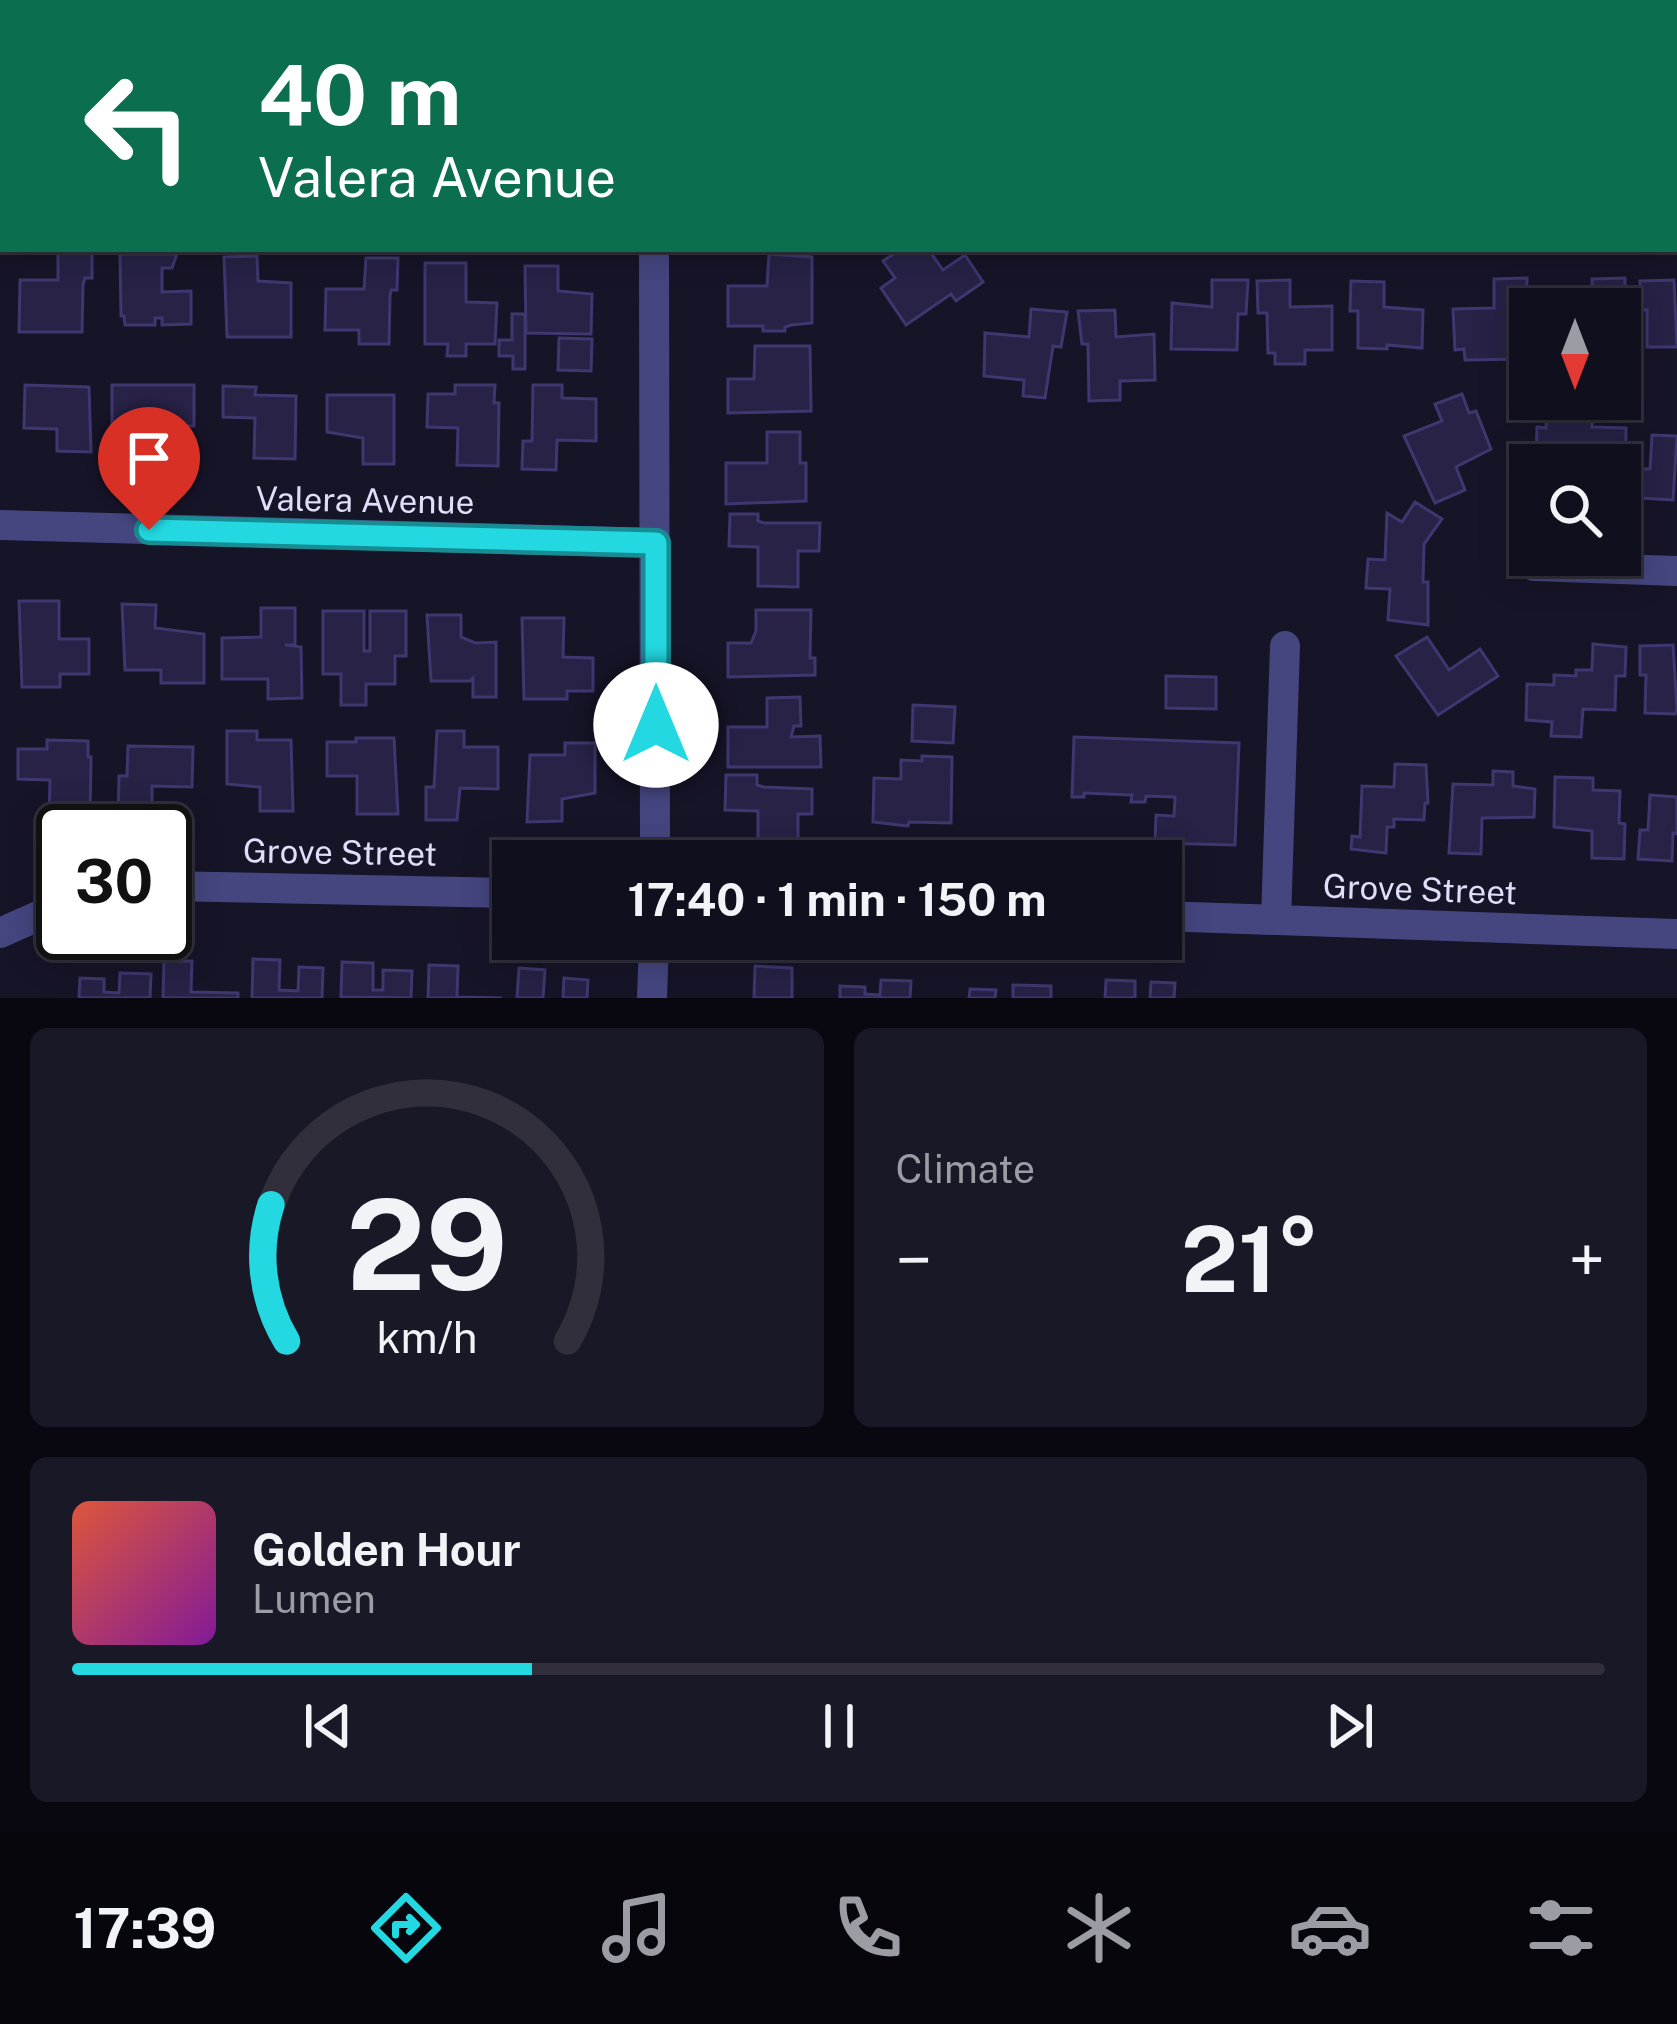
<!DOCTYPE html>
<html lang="en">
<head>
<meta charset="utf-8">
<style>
  :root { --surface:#100f1d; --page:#191826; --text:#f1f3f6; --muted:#9c9ca4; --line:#302f3b; --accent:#23d8e1 }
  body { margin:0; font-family:"Public Sans",sans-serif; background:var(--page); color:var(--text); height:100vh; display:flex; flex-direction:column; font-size:45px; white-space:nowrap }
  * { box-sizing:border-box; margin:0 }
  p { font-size:39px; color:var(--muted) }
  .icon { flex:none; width:66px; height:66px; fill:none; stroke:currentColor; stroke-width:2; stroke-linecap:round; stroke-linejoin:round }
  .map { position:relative; height:998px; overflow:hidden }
  .drawer { display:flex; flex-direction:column; gap:30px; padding:30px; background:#090810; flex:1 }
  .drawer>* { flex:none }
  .banner { position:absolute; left:0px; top:0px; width:1677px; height:252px; box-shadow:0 6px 30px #0003,0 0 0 3px var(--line); background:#0b6e4f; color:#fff; overflow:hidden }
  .needle { width:78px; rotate:180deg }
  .controls { position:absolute; left:1509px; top:288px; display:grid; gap:24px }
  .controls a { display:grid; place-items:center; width:132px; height:132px; border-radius:0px; background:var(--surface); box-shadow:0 6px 30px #0003,0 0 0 3px var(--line); font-size:60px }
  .speed { position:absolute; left:36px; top:804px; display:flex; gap:24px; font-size:60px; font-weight:700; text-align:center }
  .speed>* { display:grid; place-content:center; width:156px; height:156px; border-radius:50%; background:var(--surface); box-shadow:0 6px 30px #0003,0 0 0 3px var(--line); line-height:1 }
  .speed .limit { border:6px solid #111; border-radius:18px; background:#fff; color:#111 }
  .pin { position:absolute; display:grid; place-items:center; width:102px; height:102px; color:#fff; margin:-123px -51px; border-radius:50% 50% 50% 0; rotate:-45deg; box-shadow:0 0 12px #0007 }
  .pin .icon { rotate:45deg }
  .me { position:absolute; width:132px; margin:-66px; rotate:0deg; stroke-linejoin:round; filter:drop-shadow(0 0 9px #0008) }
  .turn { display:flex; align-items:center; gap:42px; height:252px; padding:0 60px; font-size:54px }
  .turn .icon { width:156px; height:156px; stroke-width:2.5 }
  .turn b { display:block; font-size:84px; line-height:102px }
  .big { font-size:90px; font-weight:700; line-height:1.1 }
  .drawer .card { flex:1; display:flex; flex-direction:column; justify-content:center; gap:18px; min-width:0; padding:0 42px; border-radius:18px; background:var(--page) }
  .drawer .dial { align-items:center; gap:0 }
  .dial svg { height:312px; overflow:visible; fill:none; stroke:var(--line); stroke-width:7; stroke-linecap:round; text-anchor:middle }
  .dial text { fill:var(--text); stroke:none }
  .song { display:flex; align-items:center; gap:36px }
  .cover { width:144px; height:144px; border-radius:18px; background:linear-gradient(135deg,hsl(10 70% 55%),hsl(290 70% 35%)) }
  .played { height:12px; border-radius:6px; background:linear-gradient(90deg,var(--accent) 30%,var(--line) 30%) }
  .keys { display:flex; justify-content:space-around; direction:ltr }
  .heat { display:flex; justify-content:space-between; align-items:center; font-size:66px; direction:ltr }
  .drawer .tiles { flex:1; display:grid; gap:30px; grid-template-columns:1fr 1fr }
  .card:last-child { grid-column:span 2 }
  .trip { position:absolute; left:492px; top:840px; width:690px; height:120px; border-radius:0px; background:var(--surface); box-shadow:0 6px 30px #0003,0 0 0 3px var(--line); font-weight:700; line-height:120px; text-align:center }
  .tab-bar { display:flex; height:192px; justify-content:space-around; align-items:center; background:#06060c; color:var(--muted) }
  .tab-bar .icon { width:84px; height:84px }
  .tab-bar .on { color:var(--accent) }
  .tab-bar b { font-size:54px; color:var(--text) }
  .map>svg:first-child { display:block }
  .building { fill:#272246; stroke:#3f376f; stroke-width:3 }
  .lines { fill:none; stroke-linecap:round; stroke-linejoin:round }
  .minor { stroke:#454680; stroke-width:30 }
  .route-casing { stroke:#178c92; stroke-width:30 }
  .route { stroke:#23d8e1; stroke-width:21 }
  .labels { text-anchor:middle; stroke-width:12; stroke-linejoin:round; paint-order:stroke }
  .street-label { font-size:33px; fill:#e0defb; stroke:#161427 }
</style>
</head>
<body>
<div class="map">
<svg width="1677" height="998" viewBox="0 0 1677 998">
  <rect width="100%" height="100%" fill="#161427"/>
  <g class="building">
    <path d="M905,0H994L905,3Z"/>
    <rect x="1674" y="30" width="3" height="104"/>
    <path d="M58,249L92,250V278H85L83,285L82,332H19L20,280H58Z"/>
    <path d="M901,249H928L943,270L965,255L983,282L956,301L951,294L906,325L881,288L895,278L883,261Z"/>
    <path d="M120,254H177L172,268H162V292L191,291V324L162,325V318H155V325H125L124,316H121Z"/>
    <path d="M769,254L812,257V323L791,325L785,327V331H763V326H728V286H767Z"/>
    <path d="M257,256L258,281L291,283V337H227L224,257Z"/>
    <path d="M366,258H398L397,290H391L390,296L389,344H359V330H325L326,289H364Z"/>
    <path d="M425,263H466V302L497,303L495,344H466V356H447L448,344H425Z"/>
    <path d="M525,266H558V291L592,294L591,334L526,333Z"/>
    <path d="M1527,278L1526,359L1465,360L1464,349L1455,350L1453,309L1494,308V279Z"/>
    <path d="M1625,278V309H1575V305H1593L1592,279Z"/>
    <path d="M1212,280H1248L1246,314H1238L1237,350L1171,349L1172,303L1212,307Z"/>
    <path d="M1290,280V307L1332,306V350H1305V364H1275V353H1268L1267,313H1258L1257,281Z"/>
    <path d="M1674,280L1677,347H1647V310H1640V281Z"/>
    <path d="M1351,281L1384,282V307L1423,310L1422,348L1387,345V349L1358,348V311H1350Z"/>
    <path d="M1031,309L1067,312L1061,347L1053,346L1045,398L1023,396L1024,380L984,376L985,333L1029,337Z"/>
    <path d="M1115,310L1116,337L1154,334L1155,380L1120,381V400L1089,401L1088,344H1082L1078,311Z"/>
    <path d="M512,314H525V369H513V356H499V340H512Z"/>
    <path d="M559,338L592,339L591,371L558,370Z"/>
    <path d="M755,346H810L811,411L728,413V379H754Z"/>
    <path d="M25,385L89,387L91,452L57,451V429L24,428Z"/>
    <path d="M112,385H194V426L153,425V456H112Z"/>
    <path d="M455,385H495L494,403H499L498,466L457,465L458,428L427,427L428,394H455Z"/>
    <path d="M533,385H562V398L596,399V441L557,440L556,470L522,469L523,441H532Z"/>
    <path d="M223,386L256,387L255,395L296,396L295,459L254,458L255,418L223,417Z"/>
    <path d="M1462,394L1469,413L1476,411L1491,449L1456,467L1465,490L1435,503L1404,436L1442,421L1435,404Z"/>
    <path d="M327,395H394V464H363V438L327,432Z"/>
    <path d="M1557,401L1592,402V427L1626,428L1625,496H1620V465L1536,455L1537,427L1546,428L1547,408H1557Z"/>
    <path d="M767,432H800V463H806V501L726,504V463H767Z"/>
    <path d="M1652,435L1677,436L1673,500L1641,498L1642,469H1650Z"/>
    <path d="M1415,502L1442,519L1424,544L1423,582H1428V625L1388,620L1390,589L1366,588L1368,559L1385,560L1387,513L1402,522Z"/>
    <path d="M730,514H758V521L764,523H820L819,551H798V587L758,586V547L729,546Z"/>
    <path d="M19,601H59V639H89V674H60V687H22Z"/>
    <path d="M122,604L156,605L155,628L204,634V683H161V670H125Z"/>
    <path d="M261,608H295V645H285L301,647L302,698L268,699V679H222V638L261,637Z"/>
    <path d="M756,610H811L810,658H815V675L728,677V643H751L756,631Z"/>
    <path d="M323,611H364V651H370V611H406V656H395V684H366V705H341V674H323Z"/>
    <path d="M427,615H461V637L475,643L496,642V697H473V678L470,681H431Z"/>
    <path d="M522,618H564L563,657L593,658V691H567V699H524Z"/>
    <path d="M1427,637L1449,670L1480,649L1498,676L1438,715L1396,656Z"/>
    <path d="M1593,644L1626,647L1625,676H1616L1615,710L1583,709L1581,737L1551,736L1552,722L1526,720L1527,684L1554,685V675L1576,676V670H1592Z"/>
    <path d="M1673,645L1677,710L1675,714L1645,713L1646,675H1640V646Z"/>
    <path d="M1166,676L1216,677V709L1166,708Z"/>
    <path d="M800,697L801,726H794L791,737L820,736L821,767H728V727H767V698Z"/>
    <path d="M913,705L955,707L953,743L912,741Z"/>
    <path d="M227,731H257V740H291L293,811H260V787L227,784Z"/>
    <path d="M437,731H464V747H498V789L460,788L457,820H426V787H434Z"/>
    <path d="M1074,737L1239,743L1235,845L1155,843L1156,815L1174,816L1175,797L1146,796L1145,802H1131L1132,795L1084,793V797H1072Z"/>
    <path d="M356,738H394L398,814H357V776H327V742H356Z"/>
    <path d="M47,740L88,741V757H91L90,820L49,819L50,780L18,779V749H47Z"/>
    <path d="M565,743H595V793L562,799V821L527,822L530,755H565Z"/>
    <path d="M128,746L193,747L192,787L152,786V818L118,817L119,776H127Z"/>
    <path d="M922,756L952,757L951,823L909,822L908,826L873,822L874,778L901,779V760L922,761Z"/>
    <path d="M1395,764L1426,765L1428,803H1425L1424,820L1394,819V827H1387L1386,853L1351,849L1352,836L1360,837L1362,786L1394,787Z"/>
    <path d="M1493,771L1513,772V786L1535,789L1534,817L1482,818L1481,854L1449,853L1453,784L1493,785Z"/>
    <path d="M726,775H757V785L764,787L812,789V814H798V851H758V811L725,810Z"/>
    <path d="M1555,777L1593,778V790L1620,791L1619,823L1625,824L1624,859L1592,858V831L1554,827Z"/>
    <path d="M1650,795L1677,797V834L1673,833L1672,861L1638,859L1640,830H1648Z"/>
    <path d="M253,959L280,960L279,990L298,991L299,967L323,968L322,998H252Z"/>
    <path d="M164,961H192L191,992L238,993V998H163Z"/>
    <path d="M342,962L373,963V990H383V970L412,971L411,998L341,997Z"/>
    <path d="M429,965L458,966L457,997L502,998H428Z"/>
    <path d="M755,966L792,968V998H754Z"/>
    <path d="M519,968L545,970L543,998H517Z"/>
    <path d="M120,973L151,974L150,998H79L80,978L104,979V992L119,993Z"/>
    <path d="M564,978L588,980L587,998H563Z"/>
    <path d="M881,980L911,981L910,998H840V986L865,987V994L880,995Z"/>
    <path d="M1106,980L1135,981V998H1105Z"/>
    <path d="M1151,982L1175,983L1174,998H1150Z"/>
    <path d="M1013,985L1051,986V998H1013Z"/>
    <path d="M970,989L996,990L995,998H969Z"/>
  </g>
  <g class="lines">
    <g class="minor">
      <path d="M658,3L659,0"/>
      <path d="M1064,3V0"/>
      <path d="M0,171H3"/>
      <path d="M1674,204H1677"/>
      <path d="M654,249L655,861"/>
      <path d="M0,525L656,543"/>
      <path d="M1534,566L1677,571"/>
      <path d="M165,886L513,893"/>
      <path d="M1161,916L1677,934"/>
      <path d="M1276,920L1285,646"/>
      <path d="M0,933L63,905"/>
      <path d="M652,998L654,939"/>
    </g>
  </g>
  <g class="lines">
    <g class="route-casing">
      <path id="route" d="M149,530L656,543V725"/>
    </g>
    <use href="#route" class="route"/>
  </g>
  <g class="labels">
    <g class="street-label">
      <text transform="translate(365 500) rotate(1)" y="12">Valera Avenue</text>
      <text transform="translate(340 852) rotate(1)" y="12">Grove Street</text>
      <text transform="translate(1420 889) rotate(2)" y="12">Grove Street</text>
    </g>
  </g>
</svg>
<div class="controls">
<a><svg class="needle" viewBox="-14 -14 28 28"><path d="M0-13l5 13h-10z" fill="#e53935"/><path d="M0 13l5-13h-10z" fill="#9c9ca4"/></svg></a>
<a><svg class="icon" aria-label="search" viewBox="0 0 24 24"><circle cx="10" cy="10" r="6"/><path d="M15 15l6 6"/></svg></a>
</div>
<div class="speed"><div class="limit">30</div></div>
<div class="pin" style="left:149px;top:530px;background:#d93025"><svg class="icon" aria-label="arrive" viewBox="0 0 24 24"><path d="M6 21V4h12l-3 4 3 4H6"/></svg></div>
<svg class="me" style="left:656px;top:725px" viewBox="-20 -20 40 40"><circle r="19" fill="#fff"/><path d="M0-13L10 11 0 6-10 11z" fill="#23d8e1"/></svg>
<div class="trip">17:40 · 1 min · 150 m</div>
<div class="banner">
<div class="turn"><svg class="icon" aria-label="left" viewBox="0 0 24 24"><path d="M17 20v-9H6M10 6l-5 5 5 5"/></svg><div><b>40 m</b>Valera Avenue</div></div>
</div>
</div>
<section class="drawer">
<div class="tiles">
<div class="card dial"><svg viewBox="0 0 100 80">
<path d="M14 69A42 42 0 1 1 86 69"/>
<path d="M14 69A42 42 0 0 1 10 34" stroke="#23d8e1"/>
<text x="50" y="56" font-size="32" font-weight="700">29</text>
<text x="50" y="72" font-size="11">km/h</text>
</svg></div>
<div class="card"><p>Climate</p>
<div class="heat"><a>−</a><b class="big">21°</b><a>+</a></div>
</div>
<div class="card">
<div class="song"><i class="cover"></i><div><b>Golden Hour</b><p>Lumen</p></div></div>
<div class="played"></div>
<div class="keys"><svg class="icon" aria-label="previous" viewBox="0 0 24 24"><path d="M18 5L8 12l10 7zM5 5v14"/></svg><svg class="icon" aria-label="pause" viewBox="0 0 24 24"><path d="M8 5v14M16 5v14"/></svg><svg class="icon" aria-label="next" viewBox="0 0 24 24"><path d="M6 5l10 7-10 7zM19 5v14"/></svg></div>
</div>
</div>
</section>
<nav class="tab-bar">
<b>17:39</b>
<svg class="icon on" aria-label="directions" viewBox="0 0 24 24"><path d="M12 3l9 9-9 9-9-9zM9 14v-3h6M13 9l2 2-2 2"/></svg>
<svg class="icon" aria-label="music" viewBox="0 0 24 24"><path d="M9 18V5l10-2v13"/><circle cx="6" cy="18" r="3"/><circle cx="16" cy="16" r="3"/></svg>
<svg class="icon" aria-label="phone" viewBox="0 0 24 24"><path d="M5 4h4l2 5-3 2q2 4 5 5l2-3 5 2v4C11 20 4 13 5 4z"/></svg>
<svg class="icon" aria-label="climate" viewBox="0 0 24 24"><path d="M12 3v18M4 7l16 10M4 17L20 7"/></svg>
<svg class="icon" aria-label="car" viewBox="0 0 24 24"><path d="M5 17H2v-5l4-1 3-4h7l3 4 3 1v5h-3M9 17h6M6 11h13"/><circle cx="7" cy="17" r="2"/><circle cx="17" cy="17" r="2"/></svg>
<svg class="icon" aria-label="filters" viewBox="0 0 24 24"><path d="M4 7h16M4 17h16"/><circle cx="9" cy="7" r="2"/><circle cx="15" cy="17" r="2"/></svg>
</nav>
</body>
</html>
